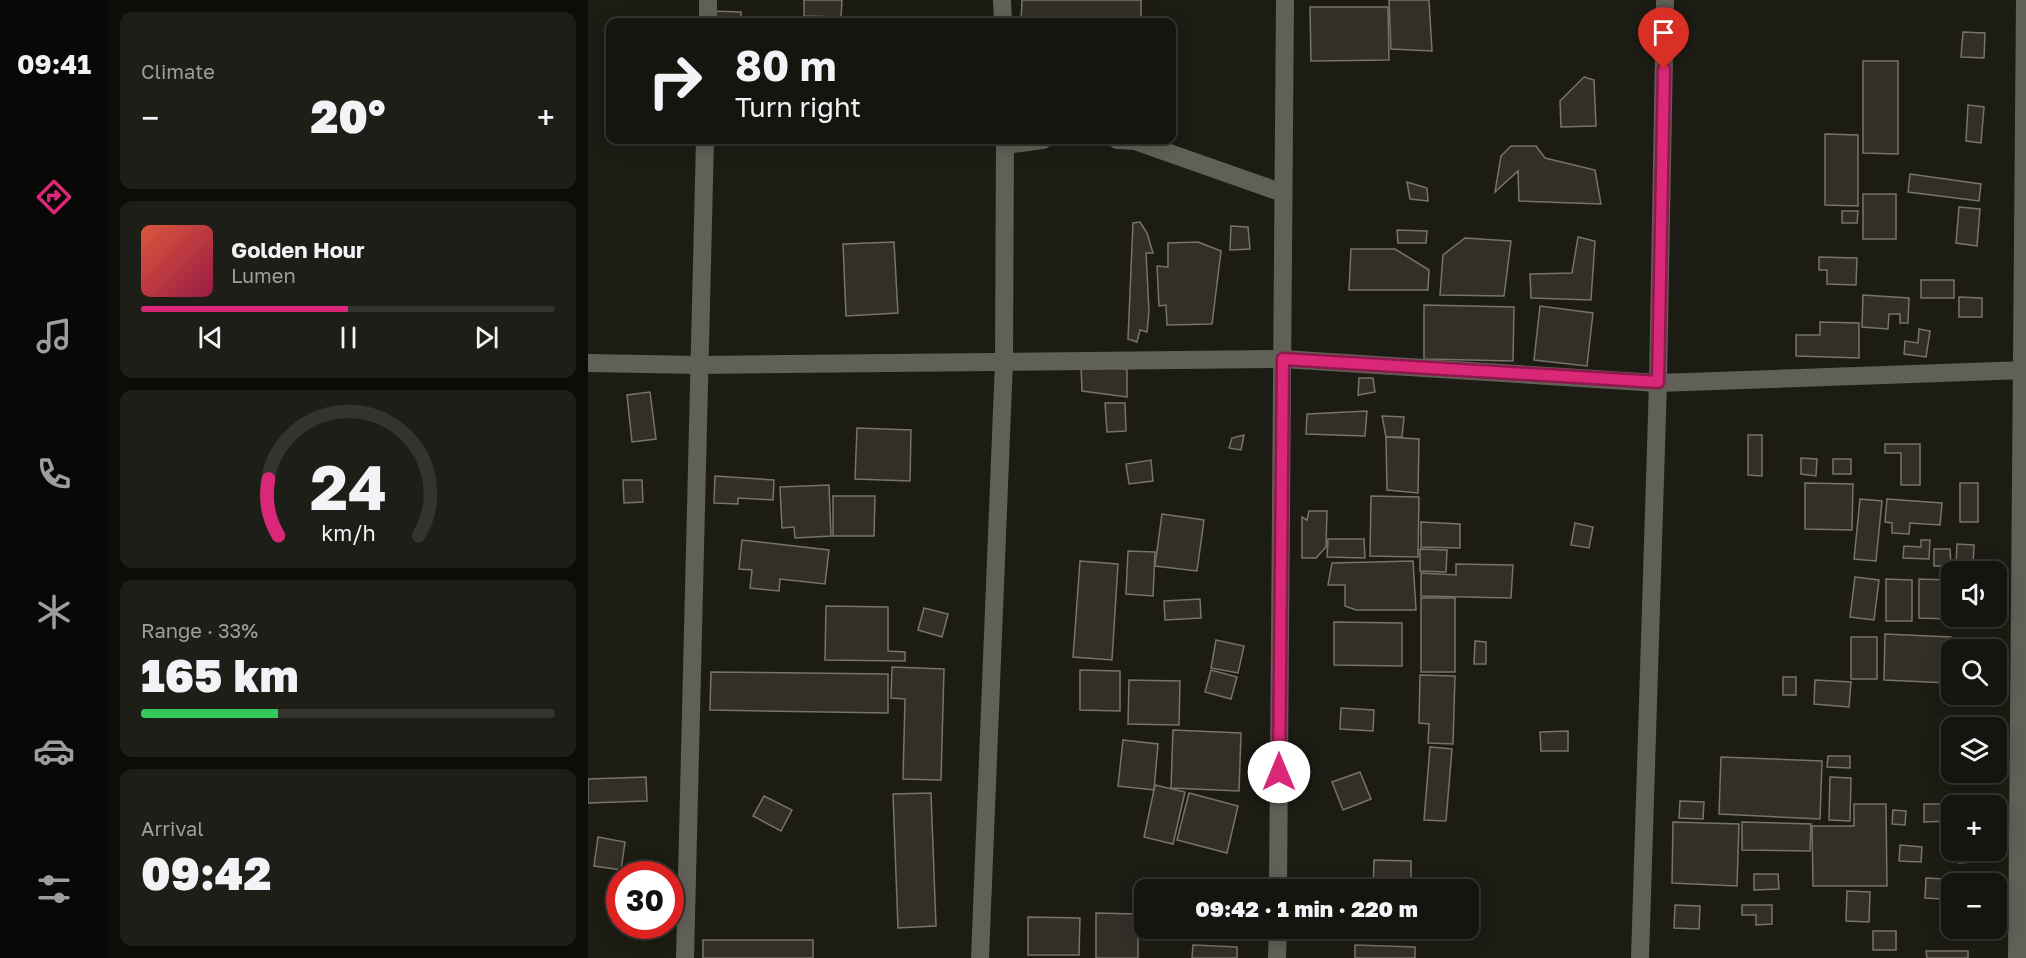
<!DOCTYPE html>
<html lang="en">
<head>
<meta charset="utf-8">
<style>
  :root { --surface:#15150f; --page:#1e1e18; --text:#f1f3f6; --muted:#9d9f9e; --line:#34342f; --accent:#db2777 }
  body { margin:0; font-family:"Golos Text",sans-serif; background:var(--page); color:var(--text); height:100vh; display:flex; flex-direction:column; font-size:22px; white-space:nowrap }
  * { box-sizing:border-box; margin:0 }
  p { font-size:20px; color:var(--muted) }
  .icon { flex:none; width:33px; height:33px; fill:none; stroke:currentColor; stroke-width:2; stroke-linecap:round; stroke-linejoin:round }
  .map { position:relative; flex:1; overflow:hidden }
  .side { display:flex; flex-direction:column; gap:12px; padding:12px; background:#0c0c08; width:480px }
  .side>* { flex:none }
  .top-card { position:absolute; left:18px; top:18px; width:570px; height:126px; border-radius:12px; box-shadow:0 3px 15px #0003,0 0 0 2px var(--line); background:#15150f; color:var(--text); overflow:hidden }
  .controls { position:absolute; left:1353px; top:561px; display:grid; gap:12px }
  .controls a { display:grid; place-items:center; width:66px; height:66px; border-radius:12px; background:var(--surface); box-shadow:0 3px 15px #0003,0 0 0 2px var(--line); font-size:30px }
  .speed { position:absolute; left:18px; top:861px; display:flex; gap:12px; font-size:30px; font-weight:700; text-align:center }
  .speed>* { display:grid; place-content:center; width:78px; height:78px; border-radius:50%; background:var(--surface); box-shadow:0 3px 15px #0003,0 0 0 2px var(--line); line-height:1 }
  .speed .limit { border:9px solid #d22; background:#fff; color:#111 }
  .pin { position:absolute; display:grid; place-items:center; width:51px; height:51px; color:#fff; margin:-62px -26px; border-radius:50% 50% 50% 0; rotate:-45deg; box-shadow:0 0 6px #0007 }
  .pin .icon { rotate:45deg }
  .me { position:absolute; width:66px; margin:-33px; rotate:0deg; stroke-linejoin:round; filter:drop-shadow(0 0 4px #0008) }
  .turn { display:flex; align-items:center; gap:21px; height:126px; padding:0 30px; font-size:27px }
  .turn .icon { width:78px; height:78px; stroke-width:2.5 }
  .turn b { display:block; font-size:42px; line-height:51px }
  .big { font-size:45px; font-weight:800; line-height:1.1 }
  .side .card { flex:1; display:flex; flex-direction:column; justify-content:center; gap:9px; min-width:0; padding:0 21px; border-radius:12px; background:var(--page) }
  .side .dial { align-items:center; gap:0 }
  .dial svg { height:156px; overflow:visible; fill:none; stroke:var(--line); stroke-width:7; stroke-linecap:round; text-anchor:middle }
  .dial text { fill:var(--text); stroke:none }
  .song { display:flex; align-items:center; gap:18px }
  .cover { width:72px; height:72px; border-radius:9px; background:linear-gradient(135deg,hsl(10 70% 55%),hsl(340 70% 35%)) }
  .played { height:6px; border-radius:3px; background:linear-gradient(90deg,var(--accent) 50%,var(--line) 50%) }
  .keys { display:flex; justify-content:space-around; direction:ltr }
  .heat { display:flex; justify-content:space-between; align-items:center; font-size:33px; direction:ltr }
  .charge { height:9px; border-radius:4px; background:linear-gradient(90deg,#34c759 33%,var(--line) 0) }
  .trip { position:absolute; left:546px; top:879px; width:345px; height:60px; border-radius:12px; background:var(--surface); box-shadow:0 3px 15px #0003,0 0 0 2px var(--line); font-weight:800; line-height:60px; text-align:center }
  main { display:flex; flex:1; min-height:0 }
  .tab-bar { display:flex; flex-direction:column; width:108px; justify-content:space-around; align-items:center; background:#080806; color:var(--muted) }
  .tab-bar .icon { width:42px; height:42px }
  .tab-bar .on { color:var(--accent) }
  .tab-bar b { font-size:27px; color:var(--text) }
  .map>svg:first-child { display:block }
  .building { fill:#332f28; stroke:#77736a; stroke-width:1.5 }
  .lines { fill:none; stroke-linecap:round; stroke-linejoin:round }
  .street { stroke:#606057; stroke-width:18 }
  .route-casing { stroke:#8e194d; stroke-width:15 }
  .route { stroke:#db2777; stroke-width:10 }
</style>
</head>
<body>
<main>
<nav class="tab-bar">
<b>09:41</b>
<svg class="icon on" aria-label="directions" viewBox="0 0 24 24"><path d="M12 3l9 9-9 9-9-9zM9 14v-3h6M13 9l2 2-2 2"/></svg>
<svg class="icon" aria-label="music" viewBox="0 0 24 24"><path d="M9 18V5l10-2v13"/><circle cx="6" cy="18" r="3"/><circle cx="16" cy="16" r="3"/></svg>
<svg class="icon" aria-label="phone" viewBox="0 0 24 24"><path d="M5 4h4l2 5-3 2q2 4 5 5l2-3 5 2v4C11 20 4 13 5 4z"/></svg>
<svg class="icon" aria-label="climate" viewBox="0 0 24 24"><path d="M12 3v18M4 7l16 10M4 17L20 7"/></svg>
<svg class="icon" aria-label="car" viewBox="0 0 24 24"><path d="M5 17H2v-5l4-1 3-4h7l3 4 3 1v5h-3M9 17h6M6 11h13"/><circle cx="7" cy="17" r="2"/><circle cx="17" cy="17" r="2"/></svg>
<svg class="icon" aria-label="filters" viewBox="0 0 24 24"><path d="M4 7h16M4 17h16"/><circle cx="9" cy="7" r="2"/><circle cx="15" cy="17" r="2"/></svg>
</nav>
<section class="side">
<div class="card"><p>Climate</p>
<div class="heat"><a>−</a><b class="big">20°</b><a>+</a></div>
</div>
<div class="card">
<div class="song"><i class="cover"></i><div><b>Golden Hour</b><p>Lumen</p></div></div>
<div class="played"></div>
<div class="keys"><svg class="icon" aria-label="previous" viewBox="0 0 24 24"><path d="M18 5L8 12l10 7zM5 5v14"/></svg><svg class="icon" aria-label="pause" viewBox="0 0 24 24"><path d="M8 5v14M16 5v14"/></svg><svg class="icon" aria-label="next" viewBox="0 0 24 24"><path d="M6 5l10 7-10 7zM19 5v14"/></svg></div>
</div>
<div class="card dial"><svg viewBox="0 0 100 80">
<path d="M14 69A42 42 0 1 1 86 69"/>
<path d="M14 69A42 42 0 0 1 9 40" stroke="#db2777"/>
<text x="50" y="56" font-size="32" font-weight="700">24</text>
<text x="50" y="72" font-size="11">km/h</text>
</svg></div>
<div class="card"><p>Range · 33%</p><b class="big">165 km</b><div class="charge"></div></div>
<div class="card"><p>Arrival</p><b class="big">09:42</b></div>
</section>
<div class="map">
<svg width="1438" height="958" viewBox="0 0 1438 958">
  <rect width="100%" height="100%" fill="#1c1c14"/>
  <g class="building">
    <path d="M216,0H254L253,17L216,16Z"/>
    <path d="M434,0H553V22H433Z"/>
    <path d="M801,0H841L844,51L803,49Z"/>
    <path d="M722,7H800L801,60L723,61Z"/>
    <path d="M124,11L153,12V22H124Z"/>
    <path d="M1375,32L1397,33L1396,58L1373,57Z"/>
    <path d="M1275,61H1310V154L1275,153Z"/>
    <path d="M996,77L1006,80L1008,126L973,127L972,101Z"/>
    <rect x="17" y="97" width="5" height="25"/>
    <path d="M1380,105L1396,107L1393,143L1378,141Z"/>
    <path d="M1237,134L1270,135V206L1237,205Z"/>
    <path d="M923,146H948L957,158L1007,170L1013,204L931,201L930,171L907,192L913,156Z"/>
    <path d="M1322,174L1393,184L1391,201L1320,192Z"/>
    <path d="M819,182L839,188L840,201L822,199Z"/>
    <rect x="1275" y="194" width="33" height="45"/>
    <path d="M1371,207L1392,209L1389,246L1368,243Z"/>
    <path d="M1254,211H1270L1269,223H1254Z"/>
    <path d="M552,222L559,233L565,253H558L561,311L559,332L552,330L549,342L540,339L545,223Z"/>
    <path d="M643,226L660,227L662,249L642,250Z"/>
    <path d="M809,230L839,231L838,243H810Z"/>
    <path d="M990,237L1007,241L1003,300L943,298L942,274L984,273Z"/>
    <path d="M877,238L923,241L916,296L852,295L855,255Z"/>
    <path d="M306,242L310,313L258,316L255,244Z"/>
    <path d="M610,242L633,251L624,324L579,325L578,305L571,306L569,266L580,267V243Z"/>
    <path d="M763,249H807L841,270L840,290H761Z"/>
    <path d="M1231,257L1269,258L1268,285L1239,284V270H1231Z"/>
    <rect x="1333" y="280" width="33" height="18"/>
    <path d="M1275,295L1321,298L1320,323H1312V314H1301L1300,329L1274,327Z"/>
    <path d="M1371,297L1394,298V317H1371Z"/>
    <path d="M836,305L926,307L925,361L836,359Z"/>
    <path d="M952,306L1005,313L999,366L946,360Z"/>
    <path d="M1232,322L1271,323V358L1208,356V335H1232Z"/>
    <path d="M1331,329L1342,331L1338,357L1316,354L1317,341L1330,343Z"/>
    <path d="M493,366L539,369V397L494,391Z"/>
    <path d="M771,378H785L787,392L770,395Z"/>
    <path d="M62,392L68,439L44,442L39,395Z"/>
    <path d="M517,403H537L538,431L519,432Z"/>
    <path d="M779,411L777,436L718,434L719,414Z"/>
    <path d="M794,416L816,417L814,437H798Z"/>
    <path d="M269,428L323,430L322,481L267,479Z"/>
    <path d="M656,435L653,450L641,448L644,438Z"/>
    <path d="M1160,435H1174V476L1160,475Z"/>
    <path d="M798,437L831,439L830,493L799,490Z"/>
    <path d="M1297,444H1332V485H1313V453H1297Z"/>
    <path d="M1213,458L1229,459L1228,476L1213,474Z"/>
    <rect x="1245" y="459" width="18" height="15"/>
    <path d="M563,460L565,481L541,484L538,464Z"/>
    <path d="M127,476L186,480L185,500L150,498V504L126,503Z"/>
    <path d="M35,480H54L55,502L36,503Z"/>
    <path d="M1217,483L1265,484L1264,530L1217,529Z"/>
    <rect x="1372" y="483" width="18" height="39"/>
    <path d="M241,485L243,536L207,538L206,527L194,528L192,487Z"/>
    <path d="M245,496H287L286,536H245Z"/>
    <path d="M783,496L831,497L830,557L782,556Z"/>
    <path d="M1272,499L1294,501L1288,561L1266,559Z"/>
    <path d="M1299,499L1354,503L1352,525L1322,523L1321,534L1304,533V523L1297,522Z"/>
    <path d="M721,511H739L738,547L728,558H714V517L719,520Z"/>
    <path d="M574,514L616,520L609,571L567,566Z"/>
    <path d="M833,522L872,524V548L833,547Z"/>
    <path d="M987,523L1005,527L1001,548L983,545Z"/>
    <path d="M740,539H776L777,558L739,557Z"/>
    <path d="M154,540L241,550L237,584L192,579L191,591L162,588L164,570L151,569Z"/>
    <path d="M1333,540H1342L1341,559L1315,558L1316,546L1333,547Z"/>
    <path d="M1369,544L1386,545L1385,566L1368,565Z"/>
    <path d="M832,549L859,550L858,572L832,571Z"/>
    <path d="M1346,549H1362L1363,566H1346Z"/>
    <path d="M540,551L567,552L565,596L538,594Z"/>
    <path d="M492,561L530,564L524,660L485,657Z"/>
    <path d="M825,561L828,610H768L757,606V585H740L744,563Z"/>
    <path d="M868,564L925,565L923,598L833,596V573L868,575Z"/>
    <path d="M1267,577L1291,580L1286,620L1262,617Z"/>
    <path d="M1298,579L1324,580V621H1298Z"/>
    <path d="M1331,579L1358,580V619L1331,618Z"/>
    <rect x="833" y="598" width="34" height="74"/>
    <path d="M612,599L613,618L577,620L576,601Z"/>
    <path d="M238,606L300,607V651L317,652V661L237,660Z"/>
    <path d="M336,608L360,614L354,637L330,630Z"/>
    <path d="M746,622L814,623V666L746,665Z"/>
    <path d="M1297,634L1363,637L1361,683L1296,680Z"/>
    <rect x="1263" y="637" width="26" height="42"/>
    <path d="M628,640L656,646L650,673L623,668Z"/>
    <path d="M887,641L898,642V664H886Z"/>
    <path d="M304,667L356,669L353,780L315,779L317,699L303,698Z"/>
    <path d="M492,670L532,671V711L492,710Z"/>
    <path d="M623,670L649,677L643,699L617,692Z"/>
    <path d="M123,672L300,674V713L122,710Z"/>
    <path d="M832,675L867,676L865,744L840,743L841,724L831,723Z"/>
    <rect x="1195" y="677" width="13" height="18"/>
    <path d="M541,680L592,681L591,725L540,724Z"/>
    <path d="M1227,680L1263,682L1261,707L1226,704Z"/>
    <path d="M753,708L786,710L785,731L752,729Z"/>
    <path d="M585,730L653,733L651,791L583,788Z"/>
    <path d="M980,731V751H953L952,732Z"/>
    <path d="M535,740L570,744L566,790L530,786Z"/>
    <path d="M842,747L864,749L858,821L836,820Z"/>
    <path d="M1240,756H1262V768L1239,767Z"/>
    <path d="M1133,757L1234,761L1232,819L1131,814Z"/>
    <path d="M772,772L783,799L755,810L744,782Z"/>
    <path d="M58,777L59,801L0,803V779Z"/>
    <path d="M1242,777L1263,778L1262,821L1241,820Z"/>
    <path d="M567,785L597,792L585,844L556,837Z"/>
    <path d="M343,793L348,926L310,928L305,794Z"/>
    <path d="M601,793L650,806L639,853L589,840Z"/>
    <path d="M176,796L204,810L193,831L165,816Z"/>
    <path d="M1092,801L1116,802L1115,819L1091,818Z"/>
    <path d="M1266,804H1298L1299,886H1225L1224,826H1266Z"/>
    <path d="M1336,804H1363L1364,821L1336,822Z"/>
    <path d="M1305,810L1318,811L1317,825L1304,824Z"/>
    <path d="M1085,822L1151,824L1149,886L1084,883Z"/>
    <path d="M1154,822L1223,824L1222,851L1154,850Z"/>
    <path d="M10,837L37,842L33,870L6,866Z"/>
    <path d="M1312,845L1334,847L1333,862L1311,861Z"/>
    <path d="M1370,850H1384V862L1371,863Z"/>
    <path d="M786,860L823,861V890H785Z"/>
    <path d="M1166,874H1190L1191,889L1166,890Z"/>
    <path d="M1338,878L1377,880V884H1364V923L1352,922L1353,899L1337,898Z"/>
    <path d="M1259,891L1282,892L1281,922L1258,921Z"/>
    <path d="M1087,905L1112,906L1111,929L1086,928Z"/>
    <path d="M1154,905H1184V924L1168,925V915H1154Z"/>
    <path d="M508,913L550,914V958H508Z"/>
    <path d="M440,917L492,918L491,955H440Z"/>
    <rect x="1285" y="931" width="23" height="19"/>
    <rect x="115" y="940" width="110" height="18"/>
    <path d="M605,945L649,947V958H604Z"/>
    <path d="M767,945L827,947V958H767Z"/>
    <path d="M1338,951H1380V958H1339Z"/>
  </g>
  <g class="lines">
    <g class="street">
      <path d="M414,0L415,22"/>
      <path d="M120,22V0"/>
      <path d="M529,140L547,141L695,193"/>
      <path d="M417,145L455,140"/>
      <path d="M0,363L112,365L695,359L1070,383L1438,370"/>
      <path d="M690,890L697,0"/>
      <path d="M97,958L117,140"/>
      <path d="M392,958L416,361L417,140"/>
      <path d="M689,958L690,928"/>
      <path d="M1052,958L1070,383L1077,0"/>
      <path d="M1429,958L1437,0"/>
    </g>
  </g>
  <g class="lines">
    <g class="route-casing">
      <path id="route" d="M691,772L695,359L1070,382L1076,69"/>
    </g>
    <use href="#route" class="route"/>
  </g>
</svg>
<div class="controls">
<a><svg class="icon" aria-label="sound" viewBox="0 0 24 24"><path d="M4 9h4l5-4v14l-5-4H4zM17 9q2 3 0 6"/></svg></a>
<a><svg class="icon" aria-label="search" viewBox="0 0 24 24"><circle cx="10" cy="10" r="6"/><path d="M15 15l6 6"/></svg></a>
<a><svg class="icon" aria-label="layers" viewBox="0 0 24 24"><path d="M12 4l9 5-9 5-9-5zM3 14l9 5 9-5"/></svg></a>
<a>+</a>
<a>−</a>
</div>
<div class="speed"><div class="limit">30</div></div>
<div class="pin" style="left:1076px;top:69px;background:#d93025"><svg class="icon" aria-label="arrive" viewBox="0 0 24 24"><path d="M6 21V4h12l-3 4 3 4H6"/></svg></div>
<svg class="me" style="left:691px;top:772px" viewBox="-20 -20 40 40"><circle r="19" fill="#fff"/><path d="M0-13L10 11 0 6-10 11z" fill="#db2777"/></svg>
<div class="trip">09:42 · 1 min · 220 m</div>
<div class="top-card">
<div class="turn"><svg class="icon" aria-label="right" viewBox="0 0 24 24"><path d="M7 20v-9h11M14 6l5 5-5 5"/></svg><div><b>80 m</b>Turn right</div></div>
</div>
</div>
</main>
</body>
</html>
